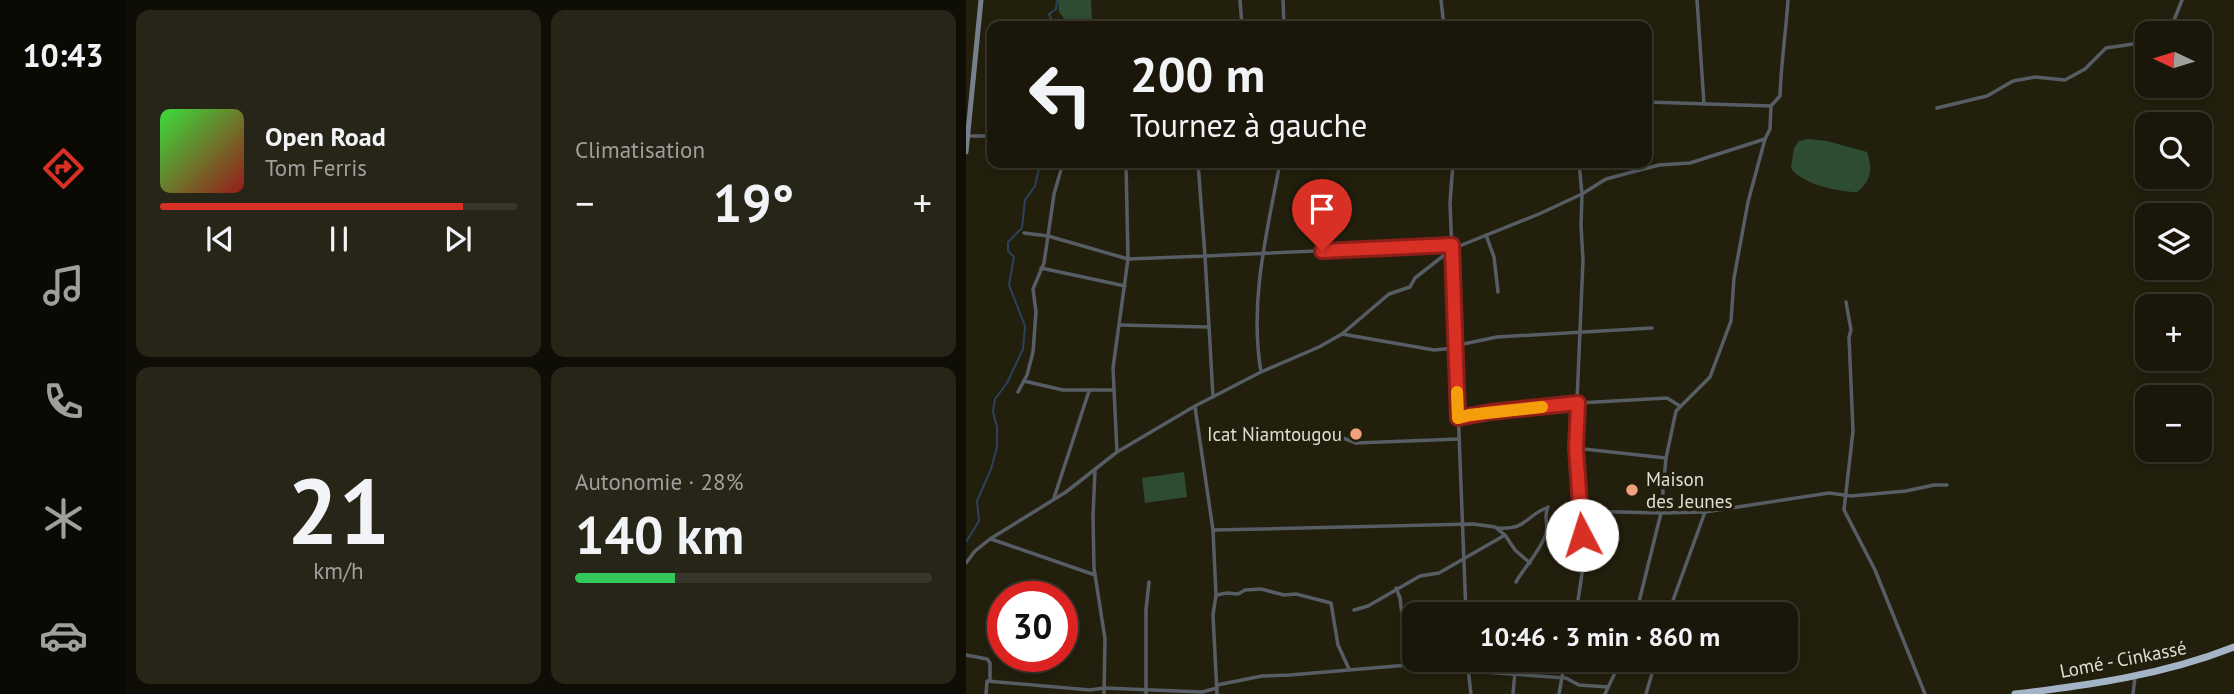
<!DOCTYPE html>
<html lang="fr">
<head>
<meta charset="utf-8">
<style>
  :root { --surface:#1a170a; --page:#272418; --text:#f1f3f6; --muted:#9f9f9c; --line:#38362b; --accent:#d93025 }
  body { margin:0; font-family:"PT Sans",sans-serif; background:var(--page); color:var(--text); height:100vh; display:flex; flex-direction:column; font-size:26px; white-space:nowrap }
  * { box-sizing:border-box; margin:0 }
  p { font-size:23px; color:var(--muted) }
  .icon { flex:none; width:38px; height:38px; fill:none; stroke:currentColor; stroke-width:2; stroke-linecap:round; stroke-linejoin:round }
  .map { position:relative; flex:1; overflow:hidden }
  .panel { display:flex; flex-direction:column; gap:10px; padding:10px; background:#0e0d06; width:840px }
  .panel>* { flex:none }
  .banner { position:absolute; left:21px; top:21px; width:665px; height:147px; border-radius:14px; box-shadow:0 4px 10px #0003,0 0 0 2px var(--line); background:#1a170a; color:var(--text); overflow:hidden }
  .needle { width:46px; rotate:274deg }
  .fabs { position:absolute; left:1169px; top:21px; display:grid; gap:14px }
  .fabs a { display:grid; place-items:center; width:77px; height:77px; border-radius:14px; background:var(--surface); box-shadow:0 4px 10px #0003,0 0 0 2px var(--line); font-size:35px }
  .speed { position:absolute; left:21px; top:581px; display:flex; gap:14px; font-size:35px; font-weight:700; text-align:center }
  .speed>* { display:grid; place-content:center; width:91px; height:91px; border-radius:50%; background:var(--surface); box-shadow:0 4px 10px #0003,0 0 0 2px var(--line); line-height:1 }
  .speed .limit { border:10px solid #d22; background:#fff; color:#111 }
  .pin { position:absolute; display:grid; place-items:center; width:60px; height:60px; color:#fff; margin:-72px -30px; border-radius:50% 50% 50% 0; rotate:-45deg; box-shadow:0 0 7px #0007 }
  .pin .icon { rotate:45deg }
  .me { position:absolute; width:77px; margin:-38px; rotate:355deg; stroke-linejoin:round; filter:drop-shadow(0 0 5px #0008) }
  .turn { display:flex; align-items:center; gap:24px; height:147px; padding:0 28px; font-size:32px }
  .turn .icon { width:91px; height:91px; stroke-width:2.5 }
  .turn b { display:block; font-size:49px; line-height:60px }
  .big { font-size:52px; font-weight:700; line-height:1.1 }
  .panel .tile { flex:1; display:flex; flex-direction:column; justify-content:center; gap:10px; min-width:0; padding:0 24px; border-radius:14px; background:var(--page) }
  .panel .dial { align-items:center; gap:0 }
  .dial b { font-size:91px; line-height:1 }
  .song { display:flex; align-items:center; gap:21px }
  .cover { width:84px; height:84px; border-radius:10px; background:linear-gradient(135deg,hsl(120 70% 55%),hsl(0 70% 35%)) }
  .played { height:7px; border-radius:4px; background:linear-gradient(90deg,var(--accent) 85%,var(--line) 85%) }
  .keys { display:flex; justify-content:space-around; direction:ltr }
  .heat { display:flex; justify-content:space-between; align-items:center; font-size:38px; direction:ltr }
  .charge { height:10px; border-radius:5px; background:linear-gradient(90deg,#34c759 28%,var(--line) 0) }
  .panel .tiles { flex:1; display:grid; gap:10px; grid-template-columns:repeat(2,1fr) }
  .trip { position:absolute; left:436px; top:602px; width:396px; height:70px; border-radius:14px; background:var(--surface); box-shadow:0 4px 10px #0003,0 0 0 2px var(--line); font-weight:700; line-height:70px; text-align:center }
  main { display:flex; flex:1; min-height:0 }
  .menu { display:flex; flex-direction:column; width:126px; justify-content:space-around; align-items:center; background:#0a0904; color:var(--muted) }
  .menu .icon { width:49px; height:49px }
  .menu .on { color:var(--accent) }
  .menu b { font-size:32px; color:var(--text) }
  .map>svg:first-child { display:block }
  .green { fill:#2e4c32 }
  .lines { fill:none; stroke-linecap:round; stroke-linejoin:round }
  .stream { stroke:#2d415e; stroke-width:2 }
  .street { stroke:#575d64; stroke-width:3.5 }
  .secondary { stroke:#76808c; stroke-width:5 }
  .highway { stroke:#a4b4c7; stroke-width:7 }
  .route-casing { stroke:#8d1f18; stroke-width:18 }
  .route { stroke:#d93025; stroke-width:12 }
  .slow { stroke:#f59e0b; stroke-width:12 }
  .poi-dot { fill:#f2a17e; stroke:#231f0d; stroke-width:2.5 }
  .labels { text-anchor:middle; stroke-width:7; stroke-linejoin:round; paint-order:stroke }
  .poi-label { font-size:19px; fill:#e0ded2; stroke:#231f0d; text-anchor:end }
  .street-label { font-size:19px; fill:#e0ded2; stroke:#231f0d }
</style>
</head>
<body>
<main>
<nav class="menu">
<b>10:43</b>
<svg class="icon on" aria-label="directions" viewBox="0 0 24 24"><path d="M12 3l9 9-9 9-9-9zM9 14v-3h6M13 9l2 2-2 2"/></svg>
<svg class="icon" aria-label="music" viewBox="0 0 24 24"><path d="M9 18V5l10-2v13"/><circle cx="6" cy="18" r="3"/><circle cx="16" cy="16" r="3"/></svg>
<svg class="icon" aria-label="phone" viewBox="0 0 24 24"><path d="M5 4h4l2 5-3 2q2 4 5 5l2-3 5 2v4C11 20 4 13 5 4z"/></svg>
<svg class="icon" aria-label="climate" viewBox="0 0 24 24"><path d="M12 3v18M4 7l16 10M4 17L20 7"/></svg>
<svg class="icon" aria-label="car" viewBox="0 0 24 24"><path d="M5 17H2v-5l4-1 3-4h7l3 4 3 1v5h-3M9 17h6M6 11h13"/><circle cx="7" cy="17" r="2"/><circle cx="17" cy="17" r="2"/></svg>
</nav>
<section class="panel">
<div class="tiles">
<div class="tile">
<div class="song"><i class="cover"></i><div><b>Open Road</b><p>Tom Ferris</p></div></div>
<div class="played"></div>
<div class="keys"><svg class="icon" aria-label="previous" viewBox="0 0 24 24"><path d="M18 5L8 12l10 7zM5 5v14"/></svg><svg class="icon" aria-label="pause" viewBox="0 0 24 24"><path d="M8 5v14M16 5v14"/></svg><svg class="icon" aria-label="next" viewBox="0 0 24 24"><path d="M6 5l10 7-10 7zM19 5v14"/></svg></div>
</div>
<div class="tile"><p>Climatisation</p>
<div class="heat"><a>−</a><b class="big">19°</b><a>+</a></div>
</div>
<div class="tile dial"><b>21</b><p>km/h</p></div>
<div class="tile"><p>Autonomie · 28%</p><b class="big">140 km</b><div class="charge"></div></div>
</div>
</section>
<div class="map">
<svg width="1268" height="694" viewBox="0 0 1268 694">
  <rect width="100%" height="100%" fill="#231f0d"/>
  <g class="green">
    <path d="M92,0H125L126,18L121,26H104L93,12Z"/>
    <path d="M842,139L861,141L901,152C907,169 905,181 891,192C873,192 835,184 825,168L828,148L833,141Z"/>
    <path d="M218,472L221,497L179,503L176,478Z"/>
  </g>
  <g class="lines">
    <g class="stream">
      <path d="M81,26L85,18L83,14L90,9L91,0"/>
      <path d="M0,542L13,521L11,501L25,469L31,447V427L27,412L29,399L41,383L57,349L59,326L43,285L48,257L42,251V242L56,228L59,200L69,186L72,172L77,163"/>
    </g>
    <g class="street">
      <path d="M274,0L276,26"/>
      <path d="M317,0L318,26"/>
      <path d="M475,0L478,26"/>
      <path d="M731,0L738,104"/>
      <path d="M1190,33L1208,20L1216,0"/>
      <path d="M681,102L805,106L814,96C815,63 820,32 822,0"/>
      <path d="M971,108L1021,96L1047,81L1069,77L1099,80L1119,69L1140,48L1181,42"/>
      <path d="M2,136H26"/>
      <path d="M97,163L88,194L82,236L162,259L239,256L232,163"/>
      <path d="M487,163L484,203L500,614"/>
      <path d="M613,163L616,194L615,225L617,260L609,448L614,510"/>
      <path d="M520,235L528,257L532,292"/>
      <path d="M75,268L159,286"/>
      <path d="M880,302L885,330L883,337L887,431L878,510L909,570L959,694"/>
      <path d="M154,325L242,327"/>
      <path d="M376,334L468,350L488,348"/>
      <path d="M488,346L531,337L686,328"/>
      <path d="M295,372C283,301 301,232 314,163"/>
      <path d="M58,381L97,390H148"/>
      <path d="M52,392L61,375L67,352L70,312L67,289L78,263L82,236L58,233"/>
      <path d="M247,397L239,256L486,245"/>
      <path d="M229,407L247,530L250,595L247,615L251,694"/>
      <path d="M492,418L524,412L612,403L701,398L714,406"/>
      <path d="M353,441L377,438L390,443L493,439"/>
      <path d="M609,448L700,458"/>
      <path d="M151,452L147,368L162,259L160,163"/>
      <path d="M129,470L127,517L128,568L139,639L138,694"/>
      <path d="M88,498L123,391"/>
      <path d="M531,528C561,530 557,518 580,508"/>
      <path d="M247,530L507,524L529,527L539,535L549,550L564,563"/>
      <path d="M25,539L129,575"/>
      <path d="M0,563L9,551L24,539L100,492L151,452L229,406L295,372L353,347L376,334L423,294L444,287L449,278L486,249L573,214L616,194L640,179L693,165L724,163L799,139"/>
      <path d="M550,582C559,566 573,553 580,534C583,525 577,517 582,507"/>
      <path d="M430,588L434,598L442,665"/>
      <path d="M250,595L261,593L272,594L279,590L295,589L318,595L330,594L365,603L372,645L383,669"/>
      <path d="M388,610L402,606L454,576L473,573L539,535"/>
      <path d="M703,610L719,614"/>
      <path d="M557,614C575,604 591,605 611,613"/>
      <path d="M610,614L618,560L614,511L695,513L739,512L863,493L885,496L940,491L968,485H981"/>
      <path d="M670,614L695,513L700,458L710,411L744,377L765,321L768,278L782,202L799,139L804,129L805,106"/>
      <path d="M702,614L739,512"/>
      <path d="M0,655L21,659L24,663V680"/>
      <path d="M501,660L505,694"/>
      <path d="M503,671L600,678L613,685L642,687"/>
      <path d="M251,685L296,676L324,675L501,660"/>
      <path d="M20,694L21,681L124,690L138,688L236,692L251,688"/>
      <path d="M180,694V610L183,582"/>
      <path d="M547,694L550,660"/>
      <path d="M593,694L599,660"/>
      <path d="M639,694L655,660"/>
      <path d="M680,694L690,660"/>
      <path d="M1167,694L1169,677"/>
    </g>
    <path class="secondary" d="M0,152L15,0"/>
    <path class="highway" d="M1049,694C1124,685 1197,675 1268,647"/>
  </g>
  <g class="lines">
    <g class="route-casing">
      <path id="route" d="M356,251L486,245L492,418L524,412L612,403L610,448L616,535"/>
    </g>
    <use href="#route" class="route"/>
    <path class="slow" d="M491,392L492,418L503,415L576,407"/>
  </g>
  <g class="poi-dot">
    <circle cx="390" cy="434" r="7"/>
    <circle cx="666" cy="490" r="7"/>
  </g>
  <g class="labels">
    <g class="poi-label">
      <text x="376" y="441">Icat Niamtougou</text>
      <text x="680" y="486" text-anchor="start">Maison<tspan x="680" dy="22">des Jeunes</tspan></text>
    </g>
    <g class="street-label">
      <text transform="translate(1157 659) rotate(-11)" y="7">Lomé - Cinkassé</text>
    </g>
  </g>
</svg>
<div class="fabs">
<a><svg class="needle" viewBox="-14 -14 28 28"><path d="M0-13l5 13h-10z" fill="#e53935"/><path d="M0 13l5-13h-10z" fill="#9f9f9c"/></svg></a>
<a><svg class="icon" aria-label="search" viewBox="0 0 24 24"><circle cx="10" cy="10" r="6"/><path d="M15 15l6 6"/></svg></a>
<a><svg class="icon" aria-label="layers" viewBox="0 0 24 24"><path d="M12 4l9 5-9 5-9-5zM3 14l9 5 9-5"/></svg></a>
<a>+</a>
<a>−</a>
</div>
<div class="speed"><div class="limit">30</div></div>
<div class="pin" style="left:356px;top:251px;background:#d93025"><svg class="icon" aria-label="arrive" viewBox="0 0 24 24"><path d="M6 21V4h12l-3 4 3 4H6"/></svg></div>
<svg class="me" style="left:616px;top:535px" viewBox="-20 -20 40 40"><circle r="19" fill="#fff"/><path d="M0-13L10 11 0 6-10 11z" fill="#d93025"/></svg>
<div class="trip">10:46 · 3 min · 860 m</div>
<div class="banner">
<div class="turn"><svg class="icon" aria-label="left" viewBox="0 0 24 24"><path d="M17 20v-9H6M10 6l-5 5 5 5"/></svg><div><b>200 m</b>Tournez à gauche</div></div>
</div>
</div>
</main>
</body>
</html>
